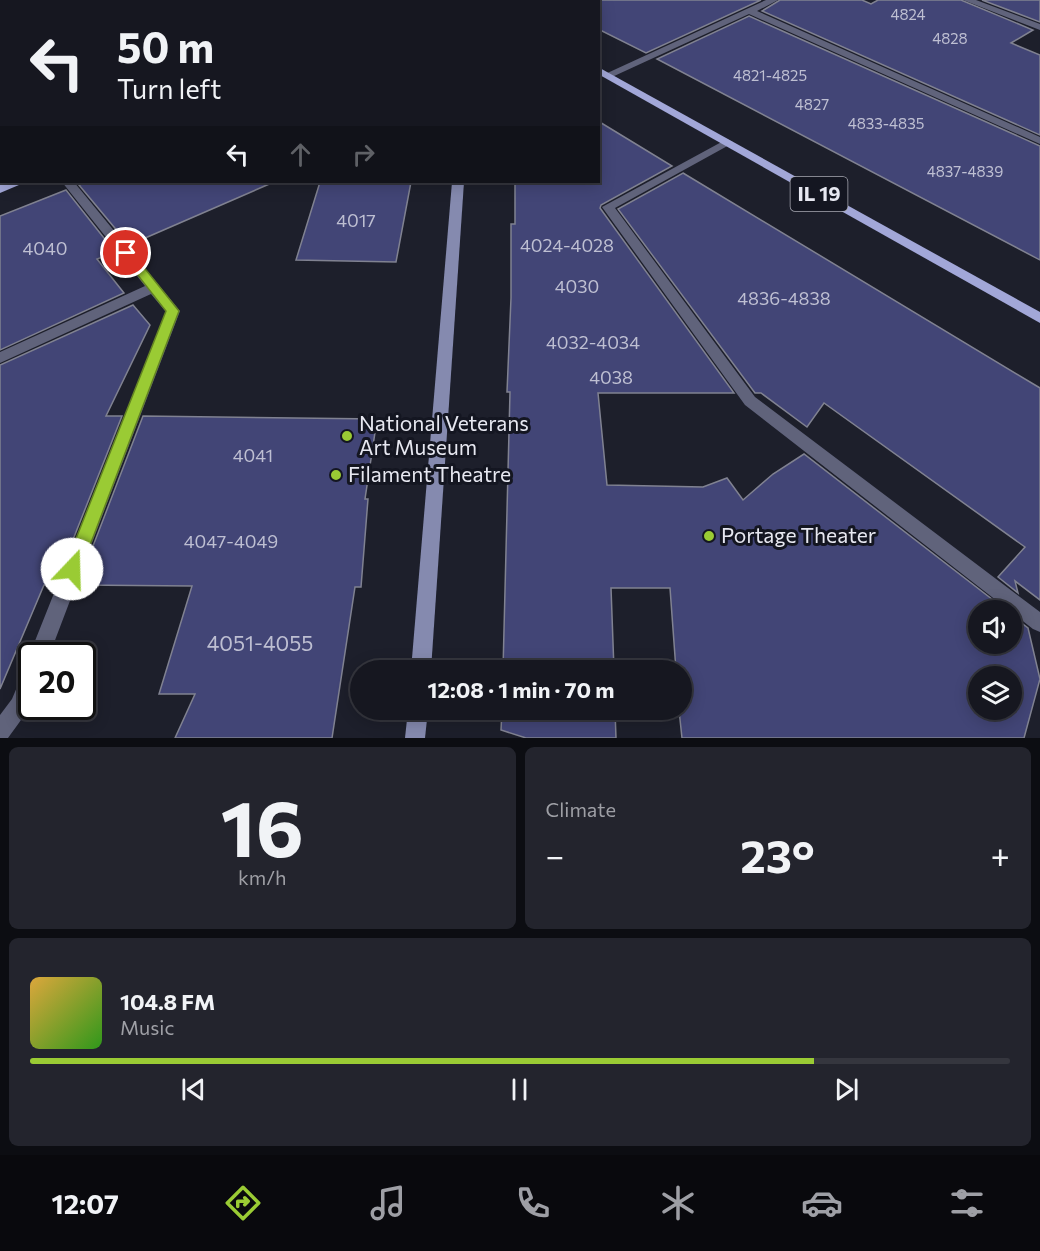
<!DOCTYPE html>
<html lang="en">
<head>
<meta charset="utf-8">
<style>
  :root { --surface:#161720; --page:#23242d; --text:#f1f3f6; --muted:#9e9fa5; --line:#35363e; --accent:#9acb34 }
  body { margin:0; font-family:Commissioner,sans-serif; background:var(--page); color:var(--text); height:100vh; display:flex; flex-direction:column; font-size:22px; white-space:nowrap }
  * { box-sizing:border-box; margin:0 }
  p { font-size:20px; color:var(--muted) }
  .icon { flex:none; width:33px; height:33px; fill:none; stroke:currentColor; stroke-width:2; stroke-linecap:round; stroke-linejoin:round }
  .map { position:relative; height:738px; overflow:hidden }
  .drawer { display:flex; flex-direction:column; gap:9px; padding:9px; background:#0c0d12; flex:1 }
  .drawer>* { flex:none }
  .banner { position:absolute; left:0px; top:0px; width:600px; height:183px; box-shadow:0 3px 15px #0003,0 0 0 2px var(--line); background:#161720; color:var(--text); overflow:hidden }
  .buttons { position:absolute; left:968px; top:600px; display:grid; gap:12px }
  .buttons a { display:grid; place-items:center; width:54px; height:54px; border-radius:50%; background:var(--surface); box-shadow:0 3px 15px #0003,0 0 0 2px var(--line); font-size:30px }
  .speed { position:absolute; left:18px; top:642px; display:flex; gap:12px; font-size:30px; font-weight:700; text-align:center }
  .speed>* { display:grid; place-content:center; width:78px; height:78px; border-radius:50%; background:var(--surface); box-shadow:0 3px 15px #0003,0 0 0 2px var(--line); line-height:1 }
  .speed .limit { border:3px solid #111; border-radius:9px; background:#fff; color:#111 }
  .pin { position:absolute; display:grid; place-items:center; width:51px; height:51px; color:#fff; margin:-26px; border:3px solid #fff; border-radius:50%; box-shadow:0 2px 6px #0007 }
  .me { position:absolute; width:66px; margin:-33px; rotate:21deg; stroke-linejoin:round; filter:drop-shadow(0 0 4px #0008) }
  .turn { display:flex; align-items:center; gap:21px; height:126px; padding:0 18px; font-size:27px }
  .turn .icon { width:78px; height:78px; stroke-width:2.5 }
  .turn b { display:block; font-size:42px; line-height:51px }
  .lanes { display:flex; align-items:center; height:57px; padding:0 18px; background:#0003; justify-content:center; gap:30px; direction:ltr }
  .lanes .off { opacity:.35 }
  .big { font-size:45px; font-weight:700; line-height:1.1 }
  .drawer .tile { flex:1; display:flex; flex-direction:column; justify-content:center; gap:9px; min-width:0; padding:0 21px; border-radius:9px; background:var(--page) }
  .drawer .dial { align-items:center; gap:0 }
  .dial b { font-size:78px; line-height:1 }
  .song { display:flex; align-items:center; gap:18px }
  .cover { width:72px; height:72px; border-radius:9px; background:linear-gradient(135deg,hsl(40 70% 55%),hsl(110 70% 35%)) }
  .played { height:6px; border-radius:3px; background:linear-gradient(90deg,var(--accent) 80%,var(--line) 80%) }
  .keys { display:flex; justify-content:space-around; direction:ltr }
  .heat { display:flex; justify-content:space-between; align-items:center; font-size:33px; direction:ltr }
  .drawer .tiles { flex:1; display:grid; gap:9px; grid-template-columns:1fr 1fr }
  .tile:last-child { grid-column:span 2 }
  .trip { position:absolute; left:350px; top:660px; width:342px; height:60px; border-radius:30px; background:var(--surface); box-shadow:0 3px 15px #0003,0 0 0 2px var(--line); font-weight:700; line-height:60px; text-align:center }
  .tabs { display:flex; height:96px; justify-content:space-around; align-items:center; background:#09090d; color:var(--muted) }
  .tabs .icon { width:42px; height:42px }
  .tabs .selected { color:var(--accent) }
  .tabs b { font-size:27px; color:var(--text) }
  .map>svg:first-child { display:block }
  .building { fill:#424576; stroke:#808291; stroke-width:1.5; fill-rule:evenodd }
  .lines { fill:none; stroke-linecap:round; stroke-linejoin:round }
  .service { fill:#60637b; fill-rule:evenodd }
  .minor { fill:#60637b; fill-rule:evenodd }
  .secondary { fill:#858aaf; fill-rule:evenodd }
  .primary { fill:#a2a7d8; fill-rule:evenodd }
  .route { fill:#9acb34; stroke:#648422; stroke-width:1.5 }
  .poi-dot { fill:#9acb34; stroke:#141621; stroke-width:2 }
  .labels { text-anchor:middle; stroke-width:6; stroke-linejoin:round; paint-order:stroke }
  .far-number-label { font-size:15px; fill:#bebfd2 }
  .number-label { font-size:18px; fill:#bebfd2 }
  .shield { fill:#141621; stroke:#a8a9b3; stroke-width:1.5 }
  .shield-label { font-size:20px; font-weight:bold; fill:#e7e8f1 }
  .poi-label { font-size:21px; fill:#e7e8f1; stroke:#141621; text-anchor:start }
  .near-number-label { font-size:21px; fill:#bebfd2 }
</style>
</head>
<body>
<div class="map">
<svg width="1040" height="738" viewBox="0 0 1040 738">
  <rect width="100%" height="100%" fill="#1d1f2b"/>
  <g class="building">
    <path d="M598,0H761L646,53L598,29Z"/>
    <path d="M780,0H862L871,4L878,0H961L1033,30L1011,43L1040,55V135L762,11Z"/>
    <path d="M982,0H1040V22Z"/>
    <path d="M749,16L1040,146V260L657,59Z"/>
    <path d="M598,121L672,166L601,205L600,208L734,393H598L607,485L703,487L727,478L743,500L773,474L804,454L1006,610H978V644H1011V615L1028,628L1040,679L1024,738H682L679,710L681,670H676L670,588H611L614,670H503L510,392H507L511,298V224H515V182H598ZM978,676H1011V710H978Z"/>
    <path d="M683,173L1040,388V600L1015,581L1018,593L998,577L1025,547L824,403L807,427L761,393H755L618,209Z"/>
    <path d="M88,182H274L129,245L79,185Z"/>
    <path d="M320,182H411L396,262L296,260Z"/>
    <path d="M66,190L115,252L97,259L124,293L0,350V216Z"/>
    <path d="M133,305L150,325L106,416H122L55,585H44L0,689V365Z"/>
    <path d="M143,416L377,419L365,499H368L361,587H355L332,738H175L195,694H159L192,586L78,585Z"/>
    <path d="M502,710H615L616,738H526L501,730Z"/>
  </g>
  <g class="lines">
    <g class="service">
      <path d="M766,0H778L757,11L1040,137V144L749,14L612,77L603,75Z"/>
      <path d="M0,104H2L0,111Z"/>
      <path d="M727,139L733,142L731,144L615,208L755,397L1040,612V632L1033,629L745,405L602,207Z"/>
      <path d="M62,182H74L180,311L49,656H32V661L29,656L166,312L151,294L0,363V352L145,286Z"/>
      <path d="M32,665C32,705 32,706 8,738H0V715L12,699L25,668Z"/>
    </g>
    <path class="minor" d="M963,0H976L1040,24V30Z"/>
    <g class="secondary">
      <path d="M452,182H464L431,670H411Z"/>
      <path d="M408,710H428L425,738H405Z"/>
    </g>
    <g class="primary">
      <path d="M461,0H473L460,2Z"/>
      <path d="M598,67L1040,312V323L598,74Z"/>
      <path d="M0,155H2L0,162Z"/>
      <path d="M10,182H26L0,193V185Z"/>
    </g>
  </g>
  <path class="route" d="M126,249L130,250L179,311L81,569L78,575L72,577L67,575L64,569L166,311L122,255V250Z"/>
  <g class="poi-dot">
    <circle cx="347" cy="436" r="6"/>
    <circle cx="336" cy="475" r="6"/>
    <circle cx="709" cy="536" r="6"/>
  </g>
  <g class="labels">
    <g class="far-number-label">
      <text x="908" y="20">4824</text>
      <text x="950" y="44">4828</text>
      <text x="770" y="81">4821-4825</text>
      <text x="812" y="110">4827</text>
      <text x="886" y="129">4833-4835</text>
      <text x="965" y="177">4837-4839</text>
    </g>
    <g class="number-label">
      <text x="356" y="227">4017</text>
      <text x="567" y="252">4024-4028</text>
      <text x="45" y="255">4040</text>
      <text x="577" y="293">4030</text>
      <text x="784" y="305">4836-4838</text>
      <text x="593" y="349">4032-4034</text>
      <text x="611" y="384">4038</text>
      <text x="253" y="462">4041</text>
      <text x="231" y="548">4047-4049</text>
    </g>
    <rect class="shield" x="790.5" y="177" width="57" height="34" rx="4.5"/>
    <g class="shield-label">
      <text x="819" y="201">IL 19</text>
    </g>
    <g class="poi-label">
      <text x="359" y="431">National Veterans<tspan x="359" dy="24">Art Museum</tspan></text>
      <text x="348" y="482">Filament Theatre</text>
      <text x="721" y="543">Portage Theater</text>
    </g>
    <g class="near-number-label">
      <text x="260" y="651">4051-4055</text>
    </g>
  </g>
</svg>
<div class="buttons">
<a><svg class="icon" aria-label="sound" viewBox="0 0 24 24"><path d="M4 9h4l5-4v14l-5-4H4zM17 9q2 3 0 6"/></svg></a>
<a><svg class="icon" aria-label="layers" viewBox="0 0 24 24"><path d="M12 4l9 5-9 5-9-5zM3 14l9 5 9-5"/></svg></a>
</div>
<div class="speed"><div class="limit">20</div></div>
<div class="pin" style="left:126px;top:253px;background:#d93025"><svg class="icon" aria-label="arrive" viewBox="0 0 24 24"><path d="M6 21V4h12l-3 4 3 4H6"/></svg></div>
<svg class="me" style="left:72px;top:569px" viewBox="-20 -20 40 40"><circle r="19" fill="#fff"/><path d="M0-13L10 11 0 6-10 11z" fill="#9acb34"/></svg>
<div class="trip">12:08 · 1 min · 70 m</div>
<div class="banner">
<div class="turn"><svg class="icon" aria-label="left" viewBox="0 0 24 24"><path d="M17 20v-9H6M10 6l-5 5 5 5"/></svg><div><b>50 m</b>Turn left</div></div>
<div class="lanes"><svg class="icon" aria-label="left" viewBox="0 0 24 24"><path d="M17 20v-9H6M10 6l-5 5 5 5"/></svg><svg class="icon off" aria-label="ahead" viewBox="0 0 24 24"><path d="M12 20V5M6 11l6-6 6 6"/></svg><svg class="icon off" aria-label="right" viewBox="0 0 24 24"><path d="M7 20v-9h11M14 6l5 5-5 5"/></svg></div>
</div>
</div>
<section class="drawer">
<div class="tiles">
<div class="tile dial"><b>16</b><p>km/h</p></div>
<div class="tile"><p>Climate</p>
<div class="heat"><a>−</a><b class="big">23°</b><a>+</a></div>
</div>
<div class="tile">
<div class="song"><i class="cover"></i><div><b>104.8 FM</b><p>Music</p></div></div>
<div class="played"></div>
<div class="keys"><svg class="icon" aria-label="previous" viewBox="0 0 24 24"><path d="M18 5L8 12l10 7zM5 5v14"/></svg><svg class="icon" aria-label="pause" viewBox="0 0 24 24"><path d="M8 5v14M16 5v14"/></svg><svg class="icon" aria-label="next" viewBox="0 0 24 24"><path d="M6 5l10 7-10 7zM19 5v14"/></svg></div>
</div>
</div>
</section>
<nav class="tabs">
<b>12:07</b>
<svg class="icon selected" aria-label="directions" viewBox="0 0 24 24"><path d="M12 3l9 9-9 9-9-9zM9 14v-3h6M13 9l2 2-2 2"/></svg>
<svg class="icon" aria-label="music" viewBox="0 0 24 24"><path d="M9 18V5l10-2v13"/><circle cx="6" cy="18" r="3"/><circle cx="16" cy="16" r="3"/></svg>
<svg class="icon" aria-label="phone" viewBox="0 0 24 24"><path d="M5 4h4l2 5-3 2q2 4 5 5l2-3 5 2v4C11 20 4 13 5 4z"/></svg>
<svg class="icon" aria-label="climate" viewBox="0 0 24 24"><path d="M12 3v18M4 7l16 10M4 17L20 7"/></svg>
<svg class="icon" aria-label="car" viewBox="0 0 24 24"><path d="M5 17H2v-5l4-1 3-4h7l3 4 3 1v5h-3M9 17h6M6 11h13"/><circle cx="7" cy="17" r="2"/><circle cx="17" cy="17" r="2"/></svg>
<svg class="icon" aria-label="filters" viewBox="0 0 24 24"><path d="M4 7h16M4 17h16"/><circle cx="9" cy="7" r="2"/><circle cx="15" cy="17" r="2"/></svg>
</nav>
</body>
</html>
